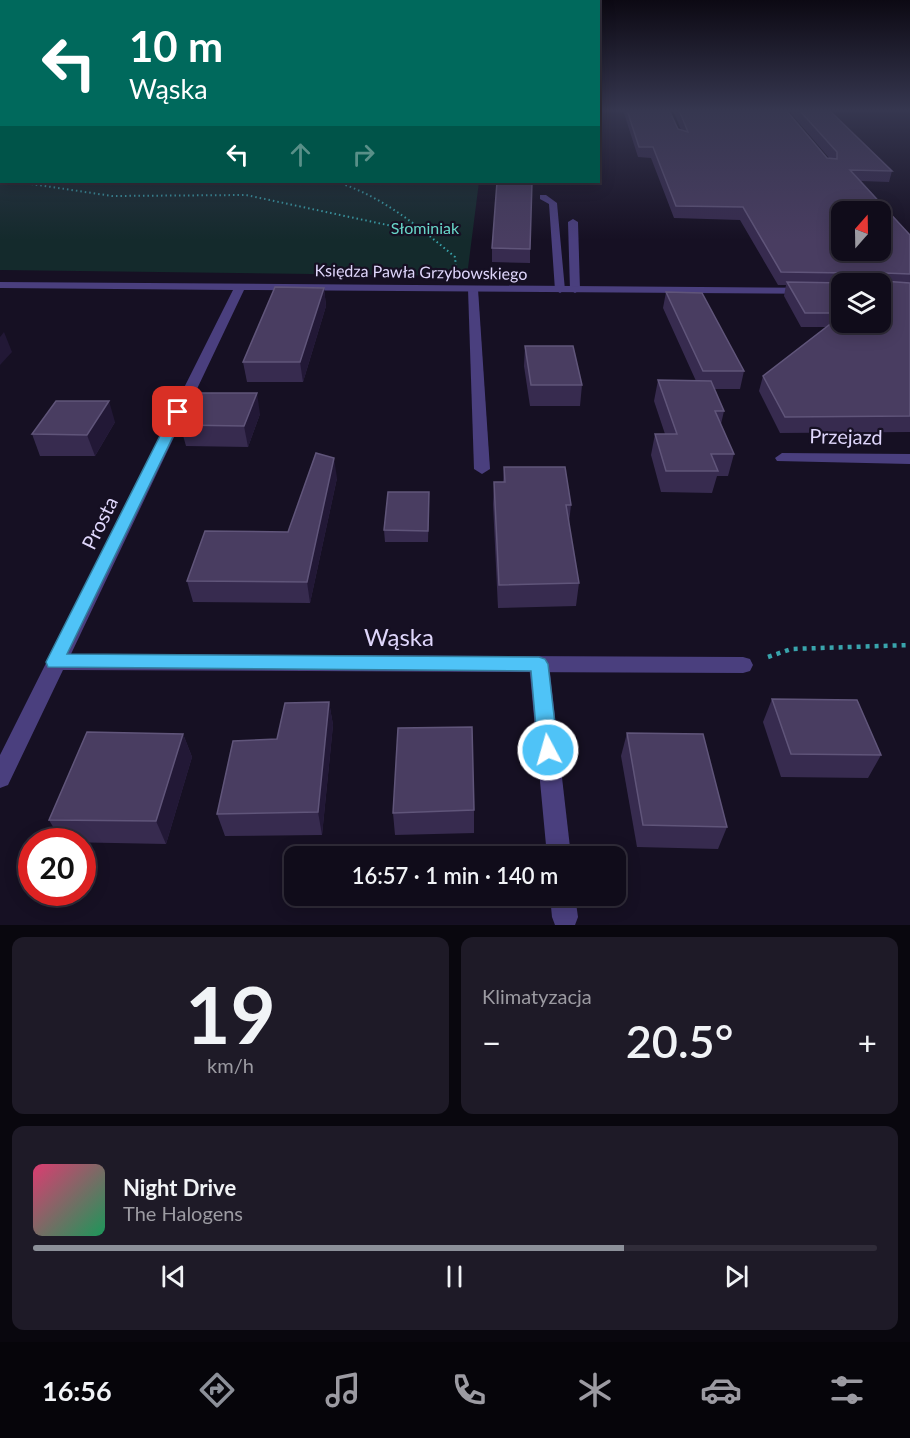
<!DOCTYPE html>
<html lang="pl">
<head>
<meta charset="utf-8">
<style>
  :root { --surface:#100c1a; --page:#1e1a27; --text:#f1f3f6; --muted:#9c9ba2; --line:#302c39; --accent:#8c9099 }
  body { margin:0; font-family:Lato,sans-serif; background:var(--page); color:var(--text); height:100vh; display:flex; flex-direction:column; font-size:22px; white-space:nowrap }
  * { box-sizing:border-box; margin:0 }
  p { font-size:20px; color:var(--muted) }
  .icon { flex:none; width:33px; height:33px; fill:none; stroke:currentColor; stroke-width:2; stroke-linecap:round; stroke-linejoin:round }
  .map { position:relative; height:925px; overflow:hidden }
  .side { display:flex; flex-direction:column; gap:12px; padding:12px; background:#09070e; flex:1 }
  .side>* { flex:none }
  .guide { position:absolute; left:0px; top:0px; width:600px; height:183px; box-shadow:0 3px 15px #0003,0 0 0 2px var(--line); background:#00695c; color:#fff; overflow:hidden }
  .needle { width:39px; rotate:20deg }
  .controls { position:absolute; left:831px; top:201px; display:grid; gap:12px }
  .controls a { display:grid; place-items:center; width:60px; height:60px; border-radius:12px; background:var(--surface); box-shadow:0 3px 15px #0003,0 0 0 2px var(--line); font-size:30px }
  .speed { position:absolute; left:18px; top:828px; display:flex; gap:12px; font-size:30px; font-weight:700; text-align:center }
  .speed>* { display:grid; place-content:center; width:78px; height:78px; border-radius:50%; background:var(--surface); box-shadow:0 3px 15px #0003,0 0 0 2px var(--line); line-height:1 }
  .speed .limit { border:9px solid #d22; background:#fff; color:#111 }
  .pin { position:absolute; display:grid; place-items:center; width:51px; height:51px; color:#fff; margin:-26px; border-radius:12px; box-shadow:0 3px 9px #0006 }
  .me { position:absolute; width:66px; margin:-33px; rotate:354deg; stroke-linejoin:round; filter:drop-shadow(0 0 4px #0008) }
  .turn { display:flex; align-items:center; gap:21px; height:126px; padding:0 30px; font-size:27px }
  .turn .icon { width:78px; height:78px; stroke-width:2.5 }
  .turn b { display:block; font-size:42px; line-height:51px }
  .lanes { display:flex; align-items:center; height:57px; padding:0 30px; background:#0003; justify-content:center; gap:30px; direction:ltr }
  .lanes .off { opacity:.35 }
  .big { font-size:45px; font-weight:600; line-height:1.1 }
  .side .tile { flex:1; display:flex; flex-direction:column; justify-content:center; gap:9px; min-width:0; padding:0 21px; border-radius:12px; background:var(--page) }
  .side .dial { align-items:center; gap:0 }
  .dial b { font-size:78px; line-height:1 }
  .song { display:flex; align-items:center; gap:18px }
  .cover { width:72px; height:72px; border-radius:9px; background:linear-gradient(135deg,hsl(340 70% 55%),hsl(150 70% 35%)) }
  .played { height:6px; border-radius:3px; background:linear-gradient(90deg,var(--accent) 70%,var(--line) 70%) }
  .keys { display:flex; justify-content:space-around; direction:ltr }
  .heat { display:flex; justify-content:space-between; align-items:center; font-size:33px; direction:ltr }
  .side .tiles { flex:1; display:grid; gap:12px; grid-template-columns:1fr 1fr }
  .tile:last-child { grid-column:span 2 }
  .trip { position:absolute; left:284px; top:846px; width:342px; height:60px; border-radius:12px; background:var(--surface); box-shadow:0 3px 15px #0003,0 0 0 2px var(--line); font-weight:600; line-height:60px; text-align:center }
  .dock { display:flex; height:96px; justify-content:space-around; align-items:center; background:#06050a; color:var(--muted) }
  .dock .icon { width:42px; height:42px }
  .dock .selected { color:var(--accent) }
  .dock b { font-size:27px; color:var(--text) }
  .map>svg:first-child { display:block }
  .green { fill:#142a2c }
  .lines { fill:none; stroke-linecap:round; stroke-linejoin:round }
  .path-far1 { stroke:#39a4ac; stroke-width:2; stroke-dasharray:1.5 3; stroke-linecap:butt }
  .path { stroke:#39a4ac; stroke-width:4.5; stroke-dasharray:4 5; stroke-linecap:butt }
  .service { fill:#4a3f7e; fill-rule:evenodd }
  .minor { fill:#4a3f7e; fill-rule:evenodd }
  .wall { fill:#372b4f; fill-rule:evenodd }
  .shaded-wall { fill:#221836 }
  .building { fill:#493d61; stroke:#60557a; stroke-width:1.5; fill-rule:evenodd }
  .route { fill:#4fc3f7; stroke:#337fa1; stroke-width:1.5 }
  .labels { text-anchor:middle; stroke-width:4.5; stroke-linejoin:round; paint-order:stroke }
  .far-park-label { font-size:16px; fill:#68d5c8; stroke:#161023 }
  .far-street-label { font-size:16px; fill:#dfd6fb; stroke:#161023 }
  .street-label { font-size:20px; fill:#dfd6fb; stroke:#161023 }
  .near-street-label { font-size:24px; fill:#dfd6fb; stroke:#161023 }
</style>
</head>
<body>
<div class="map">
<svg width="910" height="925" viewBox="0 0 910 925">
  <rect width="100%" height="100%" fill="#161023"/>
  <path class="green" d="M0,110L2,182H479L467,276L0,270Z"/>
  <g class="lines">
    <g class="path-far1">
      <path d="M18,182L112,196L246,195L425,233"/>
      <path d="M337,182C383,197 418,226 455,257L456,267"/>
    </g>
    <path class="path" d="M768,657L791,649L910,645"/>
    <g class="service">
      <path d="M540,195H546L557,203L565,290L560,293L555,290L549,204L540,199Z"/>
      <path d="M573,219L578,222L580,290L575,293L570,290L568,222Z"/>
      <path d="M473,286L478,289L490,469L482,474L474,469L468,289Z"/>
      <path d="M539,656L546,658L549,664L571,856H547L529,664L532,658Z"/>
      <path d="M550,896H575L578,917L575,925H555L552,917Z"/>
    </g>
    <g class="minor">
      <path d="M0,282L842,288V294L244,290L71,654L743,657L750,659L753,665L750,671L743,673L63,670L8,785L0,788V755L233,290L0,288Z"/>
      <path d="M782,453L910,454V464L777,461L775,458Z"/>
    </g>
  </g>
  <g class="wall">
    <path d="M623,110H669L678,129L681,130L673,110H786L827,158L830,159L788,110H829L892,171L889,182L861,181L910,235V432L780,433L759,391L763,376L826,327H801L784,296L786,285H778L740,220L674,218L651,158L638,157ZM842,284L880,322H842Z"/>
    <path d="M492,248L530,249V263L492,262Z"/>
    <path d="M324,288L326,306L303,382H247L243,362Z"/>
    <path d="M666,292L744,371L740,389H714L724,411L721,424L734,454L728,476H717L712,493L661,492L651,455L655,434H665L654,401L658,380L696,381L663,308Z"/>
    <path d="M525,346L582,385L580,406H530L524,366Z"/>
    <path d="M260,414L248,447L186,446L180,425Z"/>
    <path d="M115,422L95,456H40L32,434Z"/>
    <path d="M504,467L571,505L569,523L579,583L576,606L498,608L493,504L494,482H503Z"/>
    <path d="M337,478L310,603L193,602L187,581L288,532Z"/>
    <path d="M429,503L428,542H385L384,530Z"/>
    <path d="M772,699L881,755L868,778L781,777L763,722Z"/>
    <path d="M329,702L333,725L322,835L225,836L217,814L277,739Z"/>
    <path d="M627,733L727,827L718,849L637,847L621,756Z"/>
    <path d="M183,734L192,757L166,844L62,842L49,820Z"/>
    <path d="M474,810V833L395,835L393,813Z"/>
  </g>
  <g class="shaded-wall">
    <path d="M324,288L326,306L303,382L300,362Z"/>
    <path d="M4,332L12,352L0,365V337Z"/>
    <path d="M257,393L260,414L248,447L244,426Z"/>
    <path d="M109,401L115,422L95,456L87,435Z"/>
    <path d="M334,458L337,478L310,603L307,582Z"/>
    <path d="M329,702L333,725L322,835L318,812Z"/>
    <path d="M183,734L192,757L166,844L156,821Z"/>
  </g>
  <g class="building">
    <path d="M627,110H669L678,129L688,132L679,110H786L827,158L837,159V152L799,110H829L892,171L850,170L910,235V274L885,273L883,281L910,283V416L785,417L763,376L842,315V322H880V284H842V313H805L787,282L846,283L848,273L781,272L743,207L676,206L653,147H639ZM842,212H880V250H842Z"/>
    <path d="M497,182H532L530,249L492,248Z"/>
    <path d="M275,287L324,288L300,362H243Z"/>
    <path d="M666,292L702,293L744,371H703Z"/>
    <path d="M525,346H573L582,385H531Z"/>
    <path d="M658,380L711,381L724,411H715L734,454H711L718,471H666L655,434H677Z"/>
    <path d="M196,393H257L244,426L180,425Z"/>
    <path d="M56,401H109L87,435L32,434Z"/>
    <path d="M316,453L334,458L307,582L187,581L205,531L288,532Z"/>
    <path d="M504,467H565L571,505H566L579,583L499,585L494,482H505Z"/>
    <path d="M388,492H429L428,531L384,530Z"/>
    <path d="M772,699L857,700L881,755L791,754Z"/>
    <path d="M329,702L318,812L217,814L233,741L277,739L285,703Z"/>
    <path d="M472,727L474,810L393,813L398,728Z"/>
    <path d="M87,732L183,734L156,821L49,820Z"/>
    <path d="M627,733L703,734L727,827L643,825Z"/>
  </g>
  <linearGradient id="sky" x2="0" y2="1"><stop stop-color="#0c0913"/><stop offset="0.46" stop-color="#363750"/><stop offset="1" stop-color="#363750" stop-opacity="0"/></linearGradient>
  <rect width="910" height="240" fill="url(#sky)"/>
  <path class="route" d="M178,408L185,412L67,654L539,657L545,659L548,664L558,750L555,756L548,758L541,756L538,750L531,671L48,667L46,662L172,412Z"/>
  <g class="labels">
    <g class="far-park-label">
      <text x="425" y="234">Słominiak</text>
    </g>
    <g class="far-street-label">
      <text transform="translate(421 272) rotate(1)" y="6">Księdza Pawła Grzybowskiego</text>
    </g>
    <g class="street-label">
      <text transform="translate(846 437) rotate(1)" y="7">Przejazd</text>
      <text transform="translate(100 523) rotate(-64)" y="7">Prosta</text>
    </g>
    <g class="near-street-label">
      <text x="399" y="646">Wąska</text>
    </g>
  </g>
</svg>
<div class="controls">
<a><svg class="needle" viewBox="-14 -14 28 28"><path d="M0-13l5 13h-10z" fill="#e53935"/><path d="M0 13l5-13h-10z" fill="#9c9ba2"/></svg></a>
<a><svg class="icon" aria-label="layers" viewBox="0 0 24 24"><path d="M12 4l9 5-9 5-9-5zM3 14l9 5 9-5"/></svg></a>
</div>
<div class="speed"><div class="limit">20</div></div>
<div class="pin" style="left:178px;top:412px;background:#d93025"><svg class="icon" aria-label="arrive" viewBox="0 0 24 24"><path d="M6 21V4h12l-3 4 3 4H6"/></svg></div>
<svg class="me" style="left:548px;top:750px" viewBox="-20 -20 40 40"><circle r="17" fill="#4fc3f7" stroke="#fff" stroke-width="3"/><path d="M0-11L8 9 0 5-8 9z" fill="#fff"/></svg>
<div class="trip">16:57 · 1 min · 140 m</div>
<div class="guide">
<div class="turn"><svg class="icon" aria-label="left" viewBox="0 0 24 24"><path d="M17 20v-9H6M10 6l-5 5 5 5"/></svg><div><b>10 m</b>Wąska</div></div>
<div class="lanes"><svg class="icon" aria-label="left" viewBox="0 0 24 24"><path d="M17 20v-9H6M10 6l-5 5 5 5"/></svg><svg class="icon off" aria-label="ahead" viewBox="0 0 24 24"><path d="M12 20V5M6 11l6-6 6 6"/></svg><svg class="icon off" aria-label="right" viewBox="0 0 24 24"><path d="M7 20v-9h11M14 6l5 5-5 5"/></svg></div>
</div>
</div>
<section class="side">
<div class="tiles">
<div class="tile dial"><b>19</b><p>km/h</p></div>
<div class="tile"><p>Klimatyzacja</p>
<div class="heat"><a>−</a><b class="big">20.5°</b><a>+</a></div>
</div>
<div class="tile">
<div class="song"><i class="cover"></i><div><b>Night Drive</b><p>The Halogens</p></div></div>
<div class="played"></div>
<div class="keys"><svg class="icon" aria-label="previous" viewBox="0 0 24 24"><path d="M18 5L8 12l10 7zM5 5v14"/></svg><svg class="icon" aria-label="pause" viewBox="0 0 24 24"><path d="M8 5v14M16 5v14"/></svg><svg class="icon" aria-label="next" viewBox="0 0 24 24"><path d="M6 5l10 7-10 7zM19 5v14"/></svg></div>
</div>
</div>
</section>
<nav class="dock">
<b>16:56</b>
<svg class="icon selected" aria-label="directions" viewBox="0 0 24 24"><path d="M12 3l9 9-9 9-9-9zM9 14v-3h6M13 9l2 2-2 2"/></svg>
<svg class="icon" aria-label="music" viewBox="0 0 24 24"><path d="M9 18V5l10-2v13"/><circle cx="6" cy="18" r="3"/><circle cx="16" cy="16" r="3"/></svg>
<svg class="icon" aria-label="phone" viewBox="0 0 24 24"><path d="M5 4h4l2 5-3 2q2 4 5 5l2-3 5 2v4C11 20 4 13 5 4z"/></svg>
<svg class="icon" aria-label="climate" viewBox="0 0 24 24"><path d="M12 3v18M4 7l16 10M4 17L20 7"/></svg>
<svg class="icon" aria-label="car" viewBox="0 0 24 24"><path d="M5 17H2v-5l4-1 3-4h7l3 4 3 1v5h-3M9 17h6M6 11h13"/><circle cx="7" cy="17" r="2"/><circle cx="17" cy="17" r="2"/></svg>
<svg class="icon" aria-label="filters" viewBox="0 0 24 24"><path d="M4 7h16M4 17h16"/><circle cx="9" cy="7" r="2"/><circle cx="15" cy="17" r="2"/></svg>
</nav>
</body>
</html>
